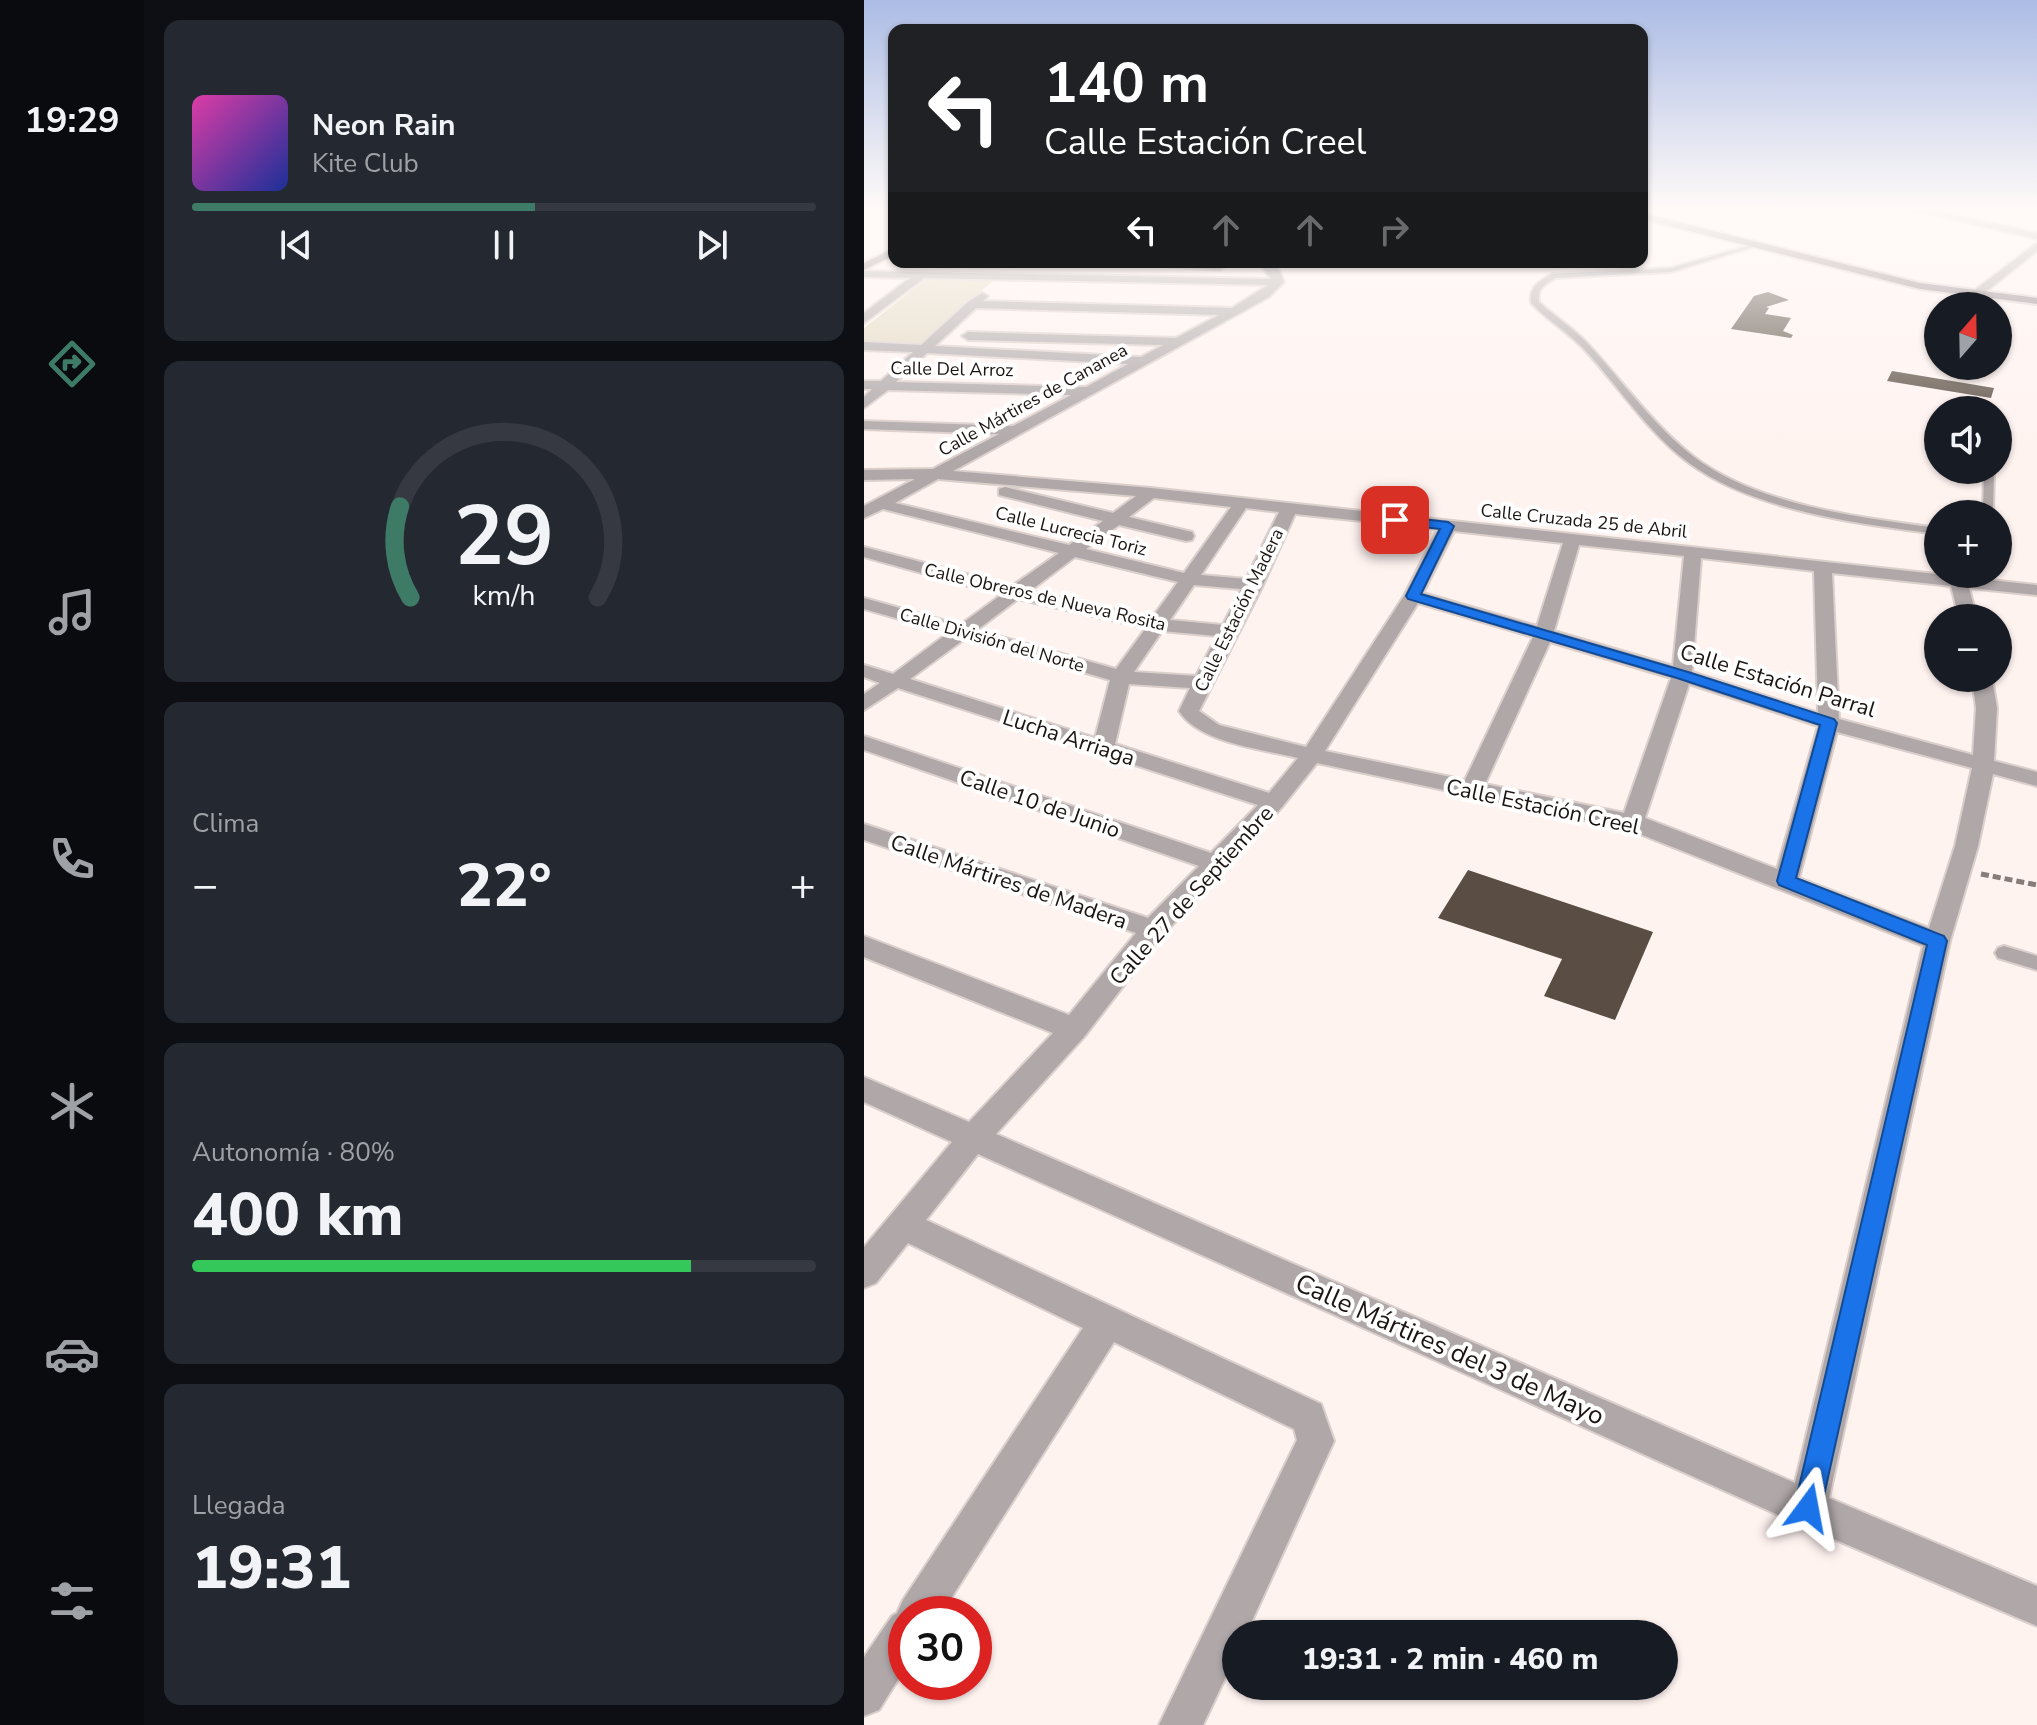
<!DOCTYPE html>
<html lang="es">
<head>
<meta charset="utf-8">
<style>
  :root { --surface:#171b24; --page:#242831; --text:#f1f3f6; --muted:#9ea1a6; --line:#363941; --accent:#3e7b66 }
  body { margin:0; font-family:"Nunito Sans",sans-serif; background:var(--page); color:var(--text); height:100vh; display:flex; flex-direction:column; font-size:30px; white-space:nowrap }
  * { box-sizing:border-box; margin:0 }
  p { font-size:26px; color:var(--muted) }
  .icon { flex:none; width:44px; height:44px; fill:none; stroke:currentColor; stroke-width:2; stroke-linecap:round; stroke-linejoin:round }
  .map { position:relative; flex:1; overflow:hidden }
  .drawer { display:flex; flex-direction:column; gap:20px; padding:20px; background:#0d0f14; width:720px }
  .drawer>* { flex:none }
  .banner { position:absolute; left:24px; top:24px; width:760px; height:244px; border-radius:16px; box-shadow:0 2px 6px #0004; background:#202124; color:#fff; overflow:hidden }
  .needle { width:52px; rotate:20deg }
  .buttons { position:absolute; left:1060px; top:292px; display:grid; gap:16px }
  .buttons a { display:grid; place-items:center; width:88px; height:88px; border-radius:50%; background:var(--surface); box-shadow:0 2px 6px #0004; font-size:40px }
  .speed { position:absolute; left:24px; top:1596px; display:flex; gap:16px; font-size:40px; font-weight:700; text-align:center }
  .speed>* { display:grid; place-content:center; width:104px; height:104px; border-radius:50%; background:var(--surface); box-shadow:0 2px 6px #0004; line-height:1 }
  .speed .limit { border:12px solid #d22; background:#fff; color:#111 }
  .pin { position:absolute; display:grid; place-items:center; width:68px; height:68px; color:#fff; margin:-34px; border-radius:16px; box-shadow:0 4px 12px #0006 }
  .me { position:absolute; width:88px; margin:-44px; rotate:13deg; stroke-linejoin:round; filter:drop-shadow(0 0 6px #0008) }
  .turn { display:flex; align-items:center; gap:28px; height:168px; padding:0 24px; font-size:36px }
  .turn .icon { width:104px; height:104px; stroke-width:2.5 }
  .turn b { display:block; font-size:56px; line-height:68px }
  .lanes { display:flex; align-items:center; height:76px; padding:0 24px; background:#0003; justify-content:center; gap:40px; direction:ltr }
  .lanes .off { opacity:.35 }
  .big { font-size:60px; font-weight:800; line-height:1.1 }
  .drawer .widget { flex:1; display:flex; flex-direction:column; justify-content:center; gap:12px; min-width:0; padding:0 28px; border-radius:16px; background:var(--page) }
  .drawer .dial { align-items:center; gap:0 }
  .dial svg { height:208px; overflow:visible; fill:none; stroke:var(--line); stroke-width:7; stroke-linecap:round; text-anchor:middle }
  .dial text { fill:var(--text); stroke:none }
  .song { display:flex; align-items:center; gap:24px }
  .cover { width:96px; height:96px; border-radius:12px; background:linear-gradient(135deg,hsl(320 70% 55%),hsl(230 70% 35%)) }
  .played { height:8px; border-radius:4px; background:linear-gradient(90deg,var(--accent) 55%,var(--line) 55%) }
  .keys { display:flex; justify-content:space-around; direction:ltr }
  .heat { display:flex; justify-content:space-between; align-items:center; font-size:44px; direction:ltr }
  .charge { height:12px; border-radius:6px; background:linear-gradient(90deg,#34c759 80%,var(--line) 0) }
  .trip { position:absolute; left:358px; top:1620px; width:456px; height:80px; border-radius:40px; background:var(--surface); box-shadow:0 2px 6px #0004; font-weight:800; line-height:80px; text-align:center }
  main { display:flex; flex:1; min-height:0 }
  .dock { display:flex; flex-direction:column; width:144px; justify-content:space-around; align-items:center; background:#090b0e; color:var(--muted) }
  .dock .icon { width:56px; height:56px }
  .dock .on { color:var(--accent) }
  .dock b { font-size:36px; color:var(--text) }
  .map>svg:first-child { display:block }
  .green { fill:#e1d8c0 }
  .building { fill:#5a4e44 }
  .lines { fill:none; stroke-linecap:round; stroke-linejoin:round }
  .lane-casing { stroke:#dbcfcc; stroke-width:4 }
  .street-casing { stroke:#dbcfcc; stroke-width:4 }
  .secondary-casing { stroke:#dbcfcc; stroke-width:4 }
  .path { stroke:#867d7a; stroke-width:5; stroke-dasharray:8 4; stroke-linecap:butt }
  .lane { fill:#afa7a8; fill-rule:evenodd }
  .street { fill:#afa7a8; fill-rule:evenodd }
  .secondary { fill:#8d8082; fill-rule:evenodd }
  .route { fill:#1a73e8; stroke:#114b97; stroke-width:2 }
  .labels { text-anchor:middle; stroke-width:8; stroke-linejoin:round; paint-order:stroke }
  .far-street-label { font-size:18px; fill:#1b1412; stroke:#fff }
  .street-label { font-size:22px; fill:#1b1412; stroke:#fff }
  .near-street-label { font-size:26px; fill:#1b1412; stroke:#fff }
</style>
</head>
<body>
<main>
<nav class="dock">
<b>19:29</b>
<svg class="icon on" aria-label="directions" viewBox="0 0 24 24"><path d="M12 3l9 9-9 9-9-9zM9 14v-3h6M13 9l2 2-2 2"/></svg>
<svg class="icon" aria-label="music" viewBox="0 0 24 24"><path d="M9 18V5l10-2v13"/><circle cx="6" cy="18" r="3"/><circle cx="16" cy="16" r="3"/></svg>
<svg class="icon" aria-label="phone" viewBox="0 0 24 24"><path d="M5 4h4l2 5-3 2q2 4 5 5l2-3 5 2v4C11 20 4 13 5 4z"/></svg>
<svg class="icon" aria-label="climate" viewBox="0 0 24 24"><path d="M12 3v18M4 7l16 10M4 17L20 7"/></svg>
<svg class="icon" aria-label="car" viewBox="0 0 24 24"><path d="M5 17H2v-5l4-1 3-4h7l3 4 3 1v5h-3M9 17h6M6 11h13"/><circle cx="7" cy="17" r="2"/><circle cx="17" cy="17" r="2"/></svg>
<svg class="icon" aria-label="filters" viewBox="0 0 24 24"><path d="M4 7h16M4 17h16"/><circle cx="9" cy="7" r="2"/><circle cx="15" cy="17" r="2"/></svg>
</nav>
<section class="drawer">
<div class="widget">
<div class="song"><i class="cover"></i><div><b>Neon Rain</b><p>Kite Club</p></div></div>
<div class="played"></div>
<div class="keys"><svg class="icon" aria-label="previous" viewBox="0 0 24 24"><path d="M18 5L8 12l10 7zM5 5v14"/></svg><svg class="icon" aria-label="pause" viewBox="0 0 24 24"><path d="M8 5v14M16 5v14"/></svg><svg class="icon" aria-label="next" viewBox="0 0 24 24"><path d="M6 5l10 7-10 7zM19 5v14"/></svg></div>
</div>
<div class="widget dial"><svg viewBox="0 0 100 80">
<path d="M14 69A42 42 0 1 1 86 69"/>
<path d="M14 69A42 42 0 0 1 10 34" stroke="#3e7b66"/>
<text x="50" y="56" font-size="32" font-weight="700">29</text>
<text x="50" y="72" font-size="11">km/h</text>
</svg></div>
<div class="widget"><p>Clima</p>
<div class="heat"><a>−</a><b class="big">22°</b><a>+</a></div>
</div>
<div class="widget"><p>Autonomía · 80%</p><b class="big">400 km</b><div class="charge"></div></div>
<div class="widget"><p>Llegada</p><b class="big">19:31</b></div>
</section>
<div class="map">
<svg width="1173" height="1725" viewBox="0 0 1173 1725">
  <rect width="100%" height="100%" fill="#fff3f0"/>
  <path class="green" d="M62,279L129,281L53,346L0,345V328Z"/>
  <g class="building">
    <path d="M904,292L925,300L902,307L905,308L901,314L927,318L919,331L929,335L927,338L867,329L890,296Z"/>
    <path d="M1028,371L1130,388L1127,398L1023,381Z"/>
    <path d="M604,870L789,932L751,1020L680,996L698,959L574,918Z"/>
  </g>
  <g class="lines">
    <g class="lane-casing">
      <g id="lane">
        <path d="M887,245L892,246L807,272L692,278C681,284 673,288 675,302C691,317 711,329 726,346C760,383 790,426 830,457C893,505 997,518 1074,528V534C995,524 890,511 825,463C782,431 754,385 718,347C702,331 682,319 667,303C665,287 675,281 688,274L807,268Z"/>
        <path d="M1120,470H1130L1129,514H1119Z"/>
        <path d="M1140,946L1173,956V970L1134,958L1131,953L1134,948Z"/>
      </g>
    </g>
    <g class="street-casing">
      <g id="street">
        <path d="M1047,210H1067L1173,233V239Z"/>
        <path d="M1173,243V251L1115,297H1107V293Z"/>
        <path d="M280,262H330L360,267L355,270L285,265Z"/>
        <path d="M394,262H406L415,270L420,282L405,297L89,471L287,488L1173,585V595L1105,588L1113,618H1095L1087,586L968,573L975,719L1109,755L1112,708L1108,678H1128L1133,708L1130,761L1173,772V786L1129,774L1114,846L1086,941L965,1498L1173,1586V1626L930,1522L114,1154L62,1220L457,1404L470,1441L382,1634H372V1655L339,1725H295L433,1440L430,1429L250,1342L77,1614H42V1667L15,1710L0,1716V1657L28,1616L33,1613L39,1600L219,1328L44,1243L12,1283L0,1288V1247L88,1142L0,1102V1077L105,1122L189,1033L0,957V936L205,1015L272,933L0,840V824L284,918L335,866L0,750V736L347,853L394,805L34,688L0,710V694L16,683L0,677V665L29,674L84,633L0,609V598L96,625L137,595L0,557V547L148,586L195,553L19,509L0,518V506L51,479L0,480V470L69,469L135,434L0,429V421L149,426L207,395L24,390L0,408V397L8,389H0V381H17L49,352L0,350V342L57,345L104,302L118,293L124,296L119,301L368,308L404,285L60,278L0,323V313L46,278L0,277V271L407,279ZM112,308L355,315L312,338L104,332L98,336L104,340L299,345L277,357L71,346ZM63,353L264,364L222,387L32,382ZM74,479L272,496L249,513L141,487L135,489V495L239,521L205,545L31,503ZM290,498L367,507L320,573L222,549L255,525L322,541L328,540L330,536L328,532L265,517ZM382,508L415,512L382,579L337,575ZM431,514L574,529L540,596L442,747L355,725L335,711L399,585ZM590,531L699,543L673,626L559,593ZM715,545L820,556L809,666L690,631ZM211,557L314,582L288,618L166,591ZM837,558L950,571L954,713L828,672ZM330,585L377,589L359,625L306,620ZM154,599L282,628L252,669L113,630ZM554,603L669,637L601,780L461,751ZM298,631L353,636L332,676L270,672ZM102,638L246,680L231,738L46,679ZM686,642L807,678L760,813L621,784ZM265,684L326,688L315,711C335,743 398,749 434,758L405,793L251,744ZM825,684L954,726L913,869L781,818ZM973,732L1108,768L1091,846L1065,928L935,878ZM453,763L763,829L1059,946L931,1483L132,1134L220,1037L298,936L418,807Z"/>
      </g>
    </g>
    <g class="secondary-casing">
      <g id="secondary">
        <path d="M778,213L1056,283L1173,298V304L1056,289L778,219Z"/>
        <path d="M30,248V255L0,270V263Z"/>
      </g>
    </g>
    <path class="path" d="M1117,874L1173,885"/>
    <use href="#lane" class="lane"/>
    <use href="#street" class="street"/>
    <use href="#secondary" class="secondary"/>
  </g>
  <linearGradient id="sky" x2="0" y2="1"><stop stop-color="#acbce5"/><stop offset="0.46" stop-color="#fffaf8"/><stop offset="1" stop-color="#fffaf8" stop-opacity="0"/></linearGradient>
  <rect width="1173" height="452" fill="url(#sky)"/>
  <path class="route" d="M531,516L584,522L590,526L557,594L824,672L970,719L973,723L932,878L1080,936L1083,941L955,1518L944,1523L934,1518L930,1508L1063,945L915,885L913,881L956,725L813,678L544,599L542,596L576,529L527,523L525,520Z"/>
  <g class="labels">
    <g class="far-street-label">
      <text transform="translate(88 369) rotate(1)" y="6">Calle Del Arroz</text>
      <text transform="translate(169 400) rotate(-29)" y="6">Calle Mártires de Cananea</text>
      <text transform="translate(720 521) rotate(6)" y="6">Calle Cruzada 25 de Abril</text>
      <text transform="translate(207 531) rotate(14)" y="6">Calle Lucrecia Toriz</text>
      <text transform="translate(181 597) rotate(13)" y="6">Calle Obreros de Nueva Rosita</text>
      <text transform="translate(375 610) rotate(-64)" y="6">Calle Estación Madera</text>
      <text transform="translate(128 640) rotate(16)" y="6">Calle División del Norte</text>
    </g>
    <g class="street-label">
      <text transform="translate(914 680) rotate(17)" y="8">Calle Estación Parral</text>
      <text transform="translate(205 737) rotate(18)" y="8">Lucha Arriaga</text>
      <text transform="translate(176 803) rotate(19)" y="8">Calle 10 de Junio</text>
      <text transform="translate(679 806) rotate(12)" y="8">Calle Estación Creel</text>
      <text transform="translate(145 881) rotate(19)" y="8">Calle Mártires de Madera</text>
      <text transform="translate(327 895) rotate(-48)" y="8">Calle 27 de Septiembre</text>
    </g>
    <g class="near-street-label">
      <text transform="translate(586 1349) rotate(24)" y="9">Calle Mártires del 3 de Mayo</text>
    </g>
  </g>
</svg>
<div class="buttons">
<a><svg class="needle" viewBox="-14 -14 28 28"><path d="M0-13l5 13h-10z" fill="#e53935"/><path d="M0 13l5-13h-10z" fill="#9ea1a6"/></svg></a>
<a><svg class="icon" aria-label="sound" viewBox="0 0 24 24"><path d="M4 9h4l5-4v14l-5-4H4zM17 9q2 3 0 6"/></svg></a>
<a>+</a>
<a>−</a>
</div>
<div class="speed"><div class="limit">30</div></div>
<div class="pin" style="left:531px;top:520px;background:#d93025"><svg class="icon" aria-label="arrive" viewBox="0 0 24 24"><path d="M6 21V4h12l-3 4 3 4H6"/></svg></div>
<svg class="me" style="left:944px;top:1508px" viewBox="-20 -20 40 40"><path d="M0-17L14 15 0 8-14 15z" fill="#1a73e8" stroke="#fff" stroke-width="4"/></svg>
<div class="trip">19:31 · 2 min · 460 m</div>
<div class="banner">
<div class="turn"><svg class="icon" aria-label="left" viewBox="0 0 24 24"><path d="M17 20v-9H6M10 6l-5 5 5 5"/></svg><div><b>140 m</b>Calle Estación Creel</div></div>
<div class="lanes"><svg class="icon" aria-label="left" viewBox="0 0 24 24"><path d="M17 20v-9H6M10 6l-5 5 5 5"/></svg><svg class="icon off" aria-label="ahead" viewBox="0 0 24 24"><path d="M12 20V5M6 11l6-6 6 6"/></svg><svg class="icon off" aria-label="ahead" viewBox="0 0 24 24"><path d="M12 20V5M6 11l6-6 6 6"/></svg><svg class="icon off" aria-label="right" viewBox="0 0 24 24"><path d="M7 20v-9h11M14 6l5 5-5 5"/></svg></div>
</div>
</div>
</main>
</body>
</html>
